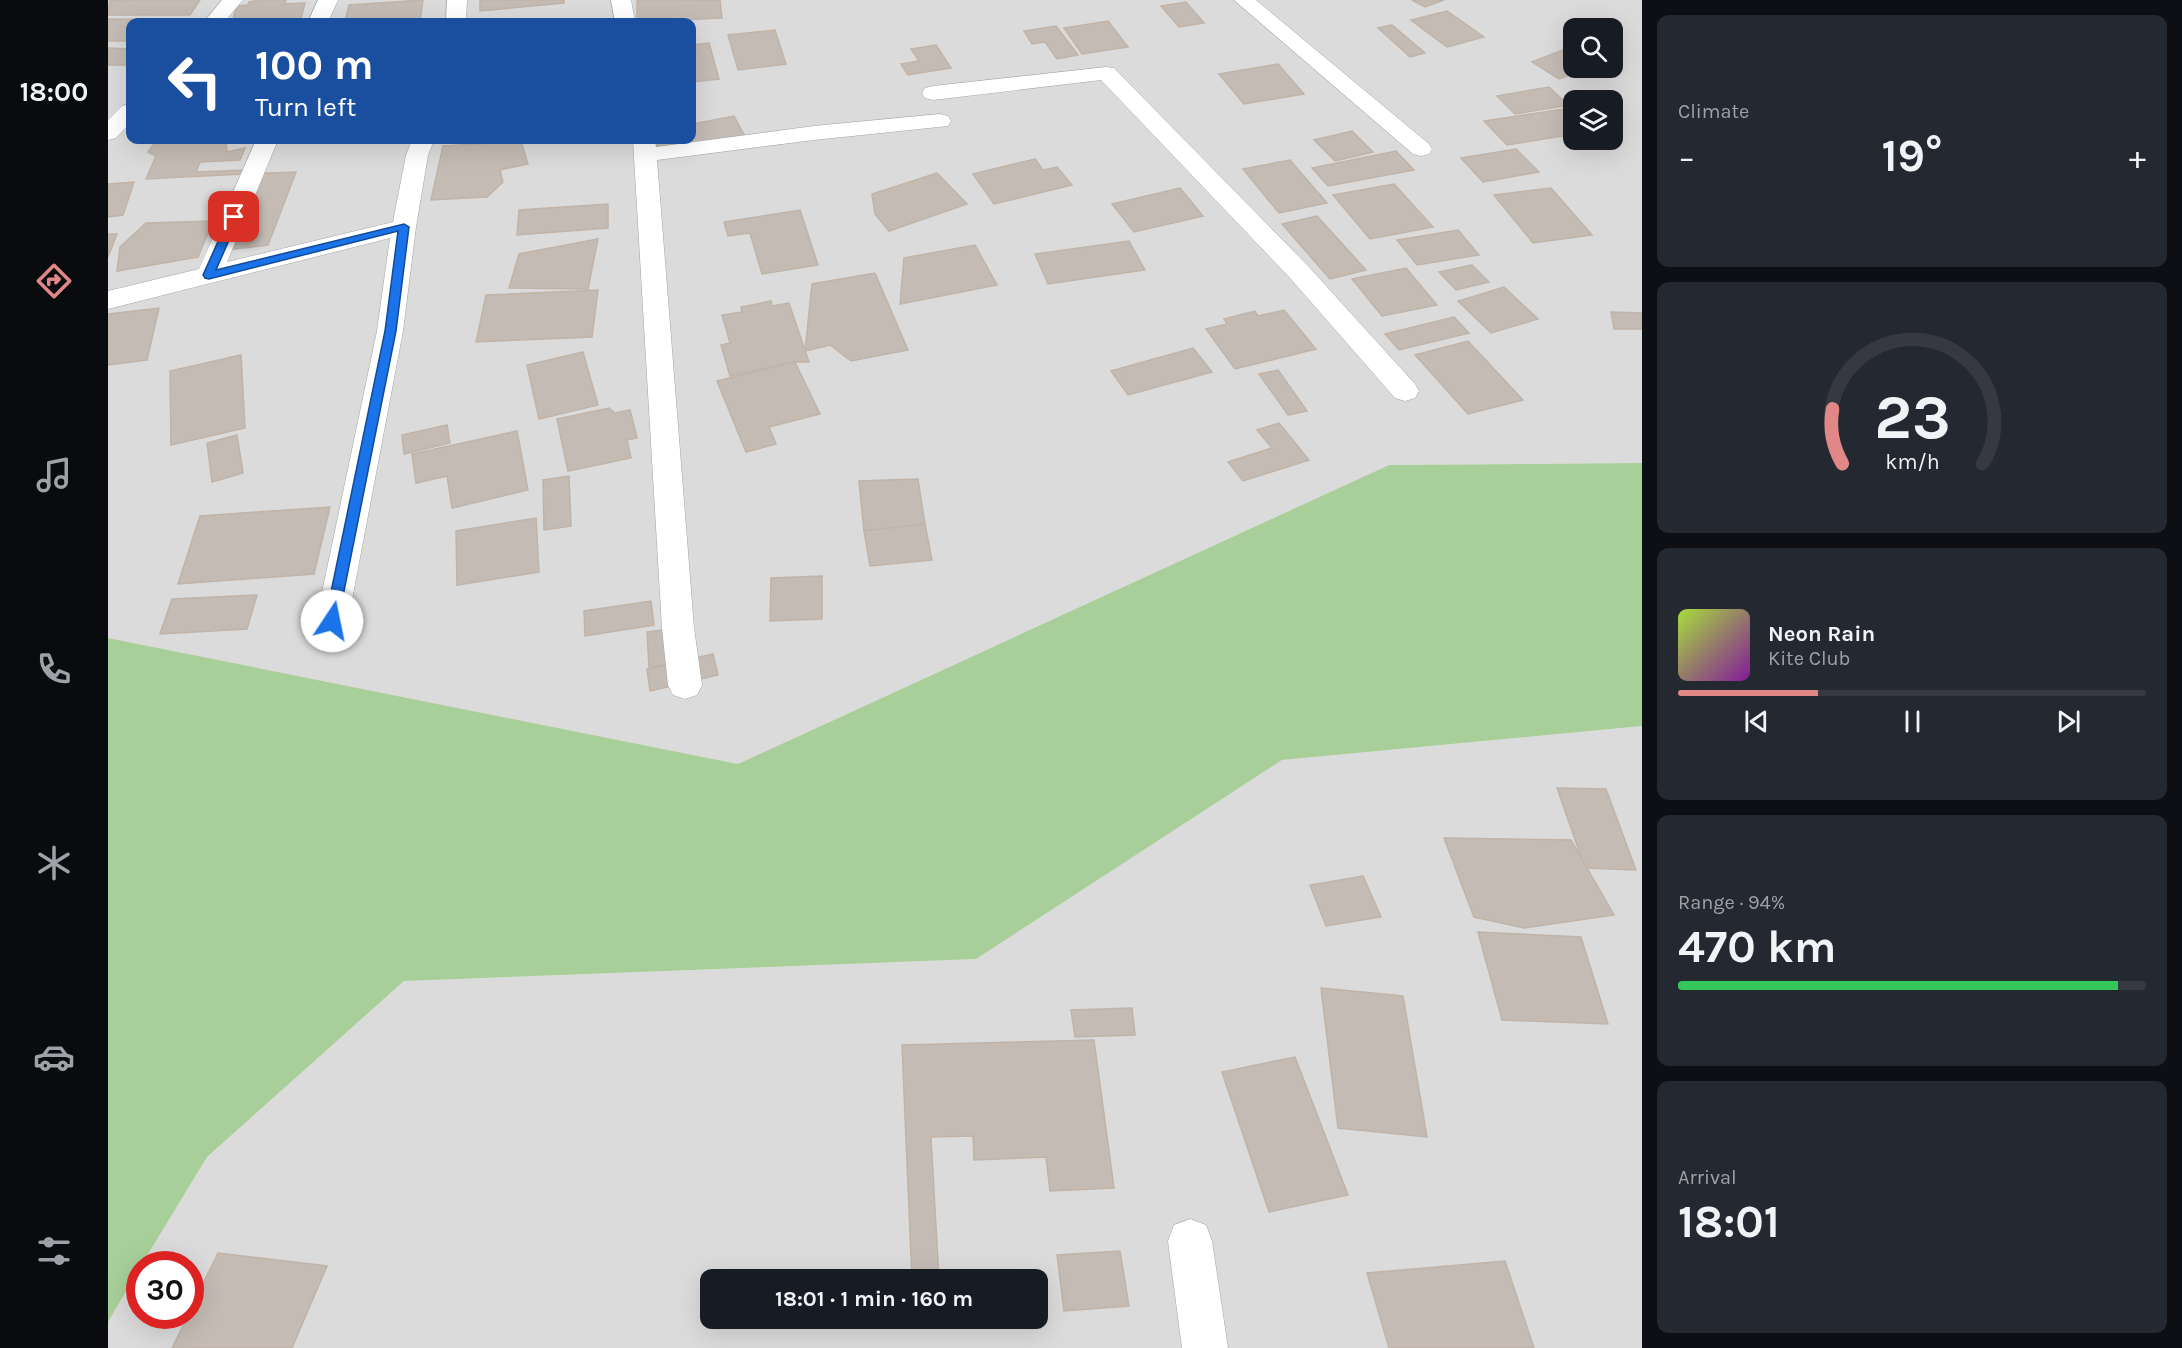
<!DOCTYPE html>
<html lang="en">
<head>
<meta charset="utf-8">
<style>
  :root { --surface:#171b24; --page:#242831; --text:#f1f3f6; --muted:#9ea1a6; --line:#363941; --accent:#e18787 }
  body { margin:0; font-family:Karla,sans-serif; background:var(--page); color:var(--text); height:100vh; display:flex; flex-direction:column; font-size:22px; white-space:nowrap }
  * { box-sizing:border-box; margin:0 }
  p { font-size:20px; color:var(--muted) }
  .icon { flex:none; width:33px; height:33px; fill:none; stroke:currentColor; stroke-width:2; stroke-linecap:round; stroke-linejoin:round }
  .map { position:relative; flex:1; overflow:hidden }
  .details { display:flex; flex-direction:column; gap:15px; padding:15px; background:#0d0f14; width:540px }
  .details>* { flex:none }
  .top-card { position:absolute; left:18px; top:18px; width:570px; height:126px; border-radius:12px; box-shadow:0 6px 24px #0002; background:#1a4fa0; color:#fff; overflow:hidden }
  .controls { position:absolute; left:1455px; top:18px; display:grid; gap:12px }
  .controls a { display:grid; place-items:center; width:60px; height:60px; border-radius:12px; background:var(--surface); box-shadow:0 6px 24px #0002; font-size:30px }
  .speed { position:absolute; left:18px; top:1251px; display:flex; gap:12px; font-size:30px; font-weight:700; text-align:center }
  .speed>* { display:grid; place-content:center; width:78px; height:78px; border-radius:50%; background:var(--surface); box-shadow:0 6px 24px #0002; line-height:1 }
  .speed .limit { border:9px solid #d22; background:#fff; color:#111 }
  .pin { position:absolute; display:grid; place-items:center; width:51px; height:51px; color:#fff; margin:-26px; border-radius:12px; box-shadow:0 3px 9px #0006 }
  .me { position:absolute; width:66px; margin:-33px; rotate:11deg; stroke-linejoin:round; filter:drop-shadow(0 0 4px #0008) }
  .turn { display:flex; align-items:center; gap:21px; height:126px; padding:0 30px; font-size:27px }
  .turn .icon { width:78px; height:78px; stroke-width:2.5 }
  .turn b { display:block; font-size:42px; line-height:51px }
  .big { font-size:45px; font-weight:700; line-height:1.1 }
  .details .card { flex:1; display:flex; flex-direction:column; justify-content:center; gap:9px; min-width:0; padding:0 21px; border-radius:12px; background:var(--page) }
  .details .dial { align-items:center; gap:0 }
  .dial svg { height:156px; overflow:visible; fill:none; stroke:var(--line); stroke-width:7; stroke-linecap:round; text-anchor:middle }
  .dial text { fill:var(--text); stroke:none }
  .song { display:flex; align-items:center; gap:18px }
  .cover { width:72px; height:72px; border-radius:9px; background:linear-gradient(135deg,hsl(80 70% 55%),hsl(290 70% 35%)) }
  .played { height:6px; border-radius:3px; background:linear-gradient(90deg,var(--accent) 30%,var(--line) 30%) }
  .keys { display:flex; justify-content:space-around; direction:ltr }
  .heat { display:flex; justify-content:space-between; align-items:center; font-size:33px; direction:ltr }
  .charge { height:9px; border-radius:4px; background:linear-gradient(90deg,#34c759 94%,var(--line) 0) }
  .trip { position:absolute; left:592px; top:1269px; width:348px; height:60px; border-radius:12px; background:var(--surface); box-shadow:0 6px 24px #0002; font-weight:700; line-height:60px; text-align:center }
  main { display:flex; flex:1; min-height:0 }
  .dock { display:flex; flex-direction:column; width:108px; justify-content:space-around; align-items:center; background:#090b0e; color:var(--muted) }
  .dock .icon { width:42px; height:42px }
  .dock .on { color:var(--accent) }
  .dock b { font-size:27px; color:var(--text) }
  .map>svg:first-child { display:block }
  .residential { fill:#dcdbdb; fill-rule:evenodd }
  .forest { fill:#a8cf99 }
  .building { fill:#c4bcb4; stroke:#c1b3a7; stroke-width:1.5 }
  .lines { fill:none; stroke-linecap:round; stroke-linejoin:round }
  .minor-casing { stroke:#a5a5a5; stroke-width:1 }
  .minor { fill:#fff; fill-rule:evenodd }
  .route { fill:#1a73e8; stroke:#114b97; stroke-width:1.5 }
</style>
</head>
<body>
<main>
<nav class="dock">
<b>18:00</b>
<svg class="icon on" aria-label="directions" viewBox="0 0 24 24"><path d="M12 3l9 9-9 9-9-9zM9 14v-3h6M13 9l2 2-2 2"/></svg>
<svg class="icon" aria-label="music" viewBox="0 0 24 24"><path d="M9 18V5l10-2v13"/><circle cx="6" cy="18" r="3"/><circle cx="16" cy="16" r="3"/></svg>
<svg class="icon" aria-label="phone" viewBox="0 0 24 24"><path d="M5 4h4l2 5-3 2q2 4 5 5l2-3 5 2v4C11 20 4 13 5 4z"/></svg>
<svg class="icon" aria-label="climate" viewBox="0 0 24 24"><path d="M12 3v18M4 7l16 10M4 17L20 7"/></svg>
<svg class="icon" aria-label="car" viewBox="0 0 24 24"><path d="M5 17H2v-5l4-1 3-4h7l3 4 3 1v5h-3M9 17h6M6 11h13"/><circle cx="7" cy="17" r="2"/><circle cx="17" cy="17" r="2"/></svg>
<svg class="icon" aria-label="filters" viewBox="0 0 24 24"><path d="M4 7h16M4 17h16"/><circle cx="9" cy="7" r="2"/><circle cx="15" cy="17" r="2"/></svg>
</nav>
<div class="map">
<svg width="1534" height="1348" viewBox="0 0 1534 1348">
  <rect width="100%" height="100%" fill="#efece4"/>
  <g class="residential">
    <path d="M0,0H1534V463L1281,465L630,764L0,638ZM22,22H584V140H22ZM1466,28H1504V68H1466ZM1466,100H1504V140H1466Z"/>
    <path d="M1534,726V1348H0V1322L31,1269L32,1316H82V1264H34L99,1157L296,981L868,959L1174,760ZM603,1280H930V1318H603Z"/>
  </g>
  <path class="forest" d="M1534,463V726L1174,760L868,959L296,981L99,1157L34,1264H32L31,1269L0,1322V638L630,764L1281,465Z"/>
  <g class="building">
    <path d="M2,0H92L82,15H0Z"/>
    <path d="M178,0L177,4L197,3L192,22H124L129,6L140,5L141,2L151,0Z"/>
    <path d="M315,0L312,21L237,22L241,5Z"/>
    <path d="M372,0H456V3L372,11Z"/>
    <path d="M529,0H612L614,18L529,22Z"/>
    <path d="M1304,0H1336L1317,7Z"/>
    <path d="M1078,2L1096,23L1071,27L1053,6Z"/>
    <path d="M1339,11L1376,37L1339,47L1303,20Z"/>
    <path d="M0,19L81,20L80,22H22V41H0Z"/>
    <path d="M1000,21L1020,47L974,54L956,28Z"/>
    <path d="M1284,25L1317,53L1302,57L1270,28Z"/>
    <path d="M948,26L970,55L949,59L937,42L924,44L916,31Z"/>
    <path d="M667,30L678,64L630,70L620,35Z"/>
    <path d="M601,43L611,79L584,82V45Z"/>
    <path d="M828,45L843,68L800,75L793,64L811,61L803,49Z"/>
    <path d="M0,48L22,49V65H0Z"/>
    <path d="M1460,48L1466,52V68H1480L1451,79L1424,62Z"/>
    <path d="M1170,64L1196,94L1136,104L1111,74Z"/>
    <path d="M1441,87L1460,105L1407,114L1389,96Z"/>
    <path d="M1463,108L1466,110V134L1399,145L1376,121Z"/>
    <path d="M626,116L639,140L554,158L546,140H584V124Z"/>
    <path d="M1244,131L1265,152L1227,161L1206,140Z"/>
    <path d="M49,140H118L119,152L137,148L132,160L92,162L88,172L137,170L135,174L38,179L48,156L40,152Z"/>
    <path d="M413,141L420,164L392,170L395,182L379,197L323,200L335,146Z"/>
    <path d="M1408,149L1431,172L1375,182L1353,158Z"/>
    <path d="M1288,151L1306,170L1220,186L1204,168Z"/>
    <path d="M927,159L935,170L949,167L964,185L886,204L865,174Z"/>
    <path d="M1182,160L1219,203L1171,213L1135,169Z"/>
    <path d="M188,172L160,245L100,252L135,174Z"/>
    <path d="M829,173L859,204L781,231L767,214L764,194Z"/>
    <path d="M26,182L15,215L0,217V184Z"/>
    <path d="M1286,184L1325,227L1262,239L1225,195Z"/>
    <path d="M1072,188L1095,216L1026,232L1004,204Z"/>
    <path d="M1443,188L1484,235L1425,243L1386,195Z"/>
    <path d="M500,204V228L409,235L411,210Z"/>
    <path d="M692,210L710,265L654,274L642,233L620,236L616,222Z"/>
    <path d="M1209,216L1258,270L1222,279L1174,224Z"/>
    <path d="M105,221L90,257L9,271L12,247L38,223Z"/>
    <path d="M1350,230L1371,255L1309,265L1289,240Z"/>
    <path d="M0,234H9L0,257Z"/>
    <path d="M490,239L480,289L401,288L411,254Z"/>
    <path d="M1021,241L1037,270L940,284L927,254Z"/>
    <path d="M867,245L889,285L792,304L796,258Z"/>
    <path d="M1364,265L1381,282L1348,290L1331,272Z"/>
    <path d="M1298,268L1329,305L1274,316L1244,279Z"/>
    <path d="M767,273L800,350L743,361L722,345L697,351L704,284Z"/>
    <path d="M1396,287L1430,319L1383,333L1350,301Z"/>
    <path d="M490,290L484,337L368,342L378,295Z"/>
    <path d="M663,301L664,306L681,303L701,362H687L622,376L613,345L622,343L614,315L634,312L633,307Z"/>
    <path d="M51,308L39,360L0,365V314Z"/>
    <path d="M1176,310L1208,349L1127,369L1098,329L1119,324L1116,319L1147,311L1150,316Z"/>
    <path d="M1503,312L1534,313V329H1506Z"/>
    <path d="M1346,317L1361,333L1291,350L1277,334Z"/>
    <path d="M1360,341L1415,400L1360,414L1307,355Z"/>
    <path d="M1085,348L1104,372L1020,395L1003,371Z"/>
    <path d="M475,352L490,405L431,419L419,365Z"/>
    <path d="M133,355L137,428L63,445L62,371Z"/>
    <path d="M687,362L712,414L661,427L668,444L638,452L609,381Z"/>
    <path d="M1170,370L1199,411L1180,415L1151,374Z"/>
    <path d="M501,408L507,413L522,410L529,438L519,440L523,458L460,471L449,419Z"/>
    <path d="M1171,423L1201,460L1135,481L1120,462L1164,448L1149,430Z"/>
    <path d="M339,425L342,443L296,454L294,435Z"/>
    <path d="M409,431L420,490L344,508L339,476L308,483L304,454Z"/>
    <path d="M129,435L135,473L104,482L99,443Z"/>
    <path d="M461,476L463,526L436,530L435,480Z"/>
    <path d="M810,479L817,524L756,531L751,481Z"/>
    <path d="M222,507L206,574L70,584L92,516Z"/>
    <path d="M428,518L431,572L349,585L348,531Z"/>
    <path d="M817,524L824,560L762,566L756,531Z"/>
    <path d="M714,576V619L662,621L663,578Z"/>
    <path d="M149,595L139,629L52,634L64,599Z"/>
    <path d="M543,601L546,625L477,636L476,611Z"/>
    <path d="M570,628L572,663L541,667L539,632Z"/>
    <path d="M605,654L610,675L542,691L539,669Z"/>
    <path d="M1449,788L1498,789L1528,870L1477,868Z"/>
    <path d="M1336,838L1463,840L1506,915L1416,928L1366,917Z"/>
    <path d="M1255,876L1273,917L1218,926L1202,885Z"/>
    <path d="M1370,932L1473,937L1500,1024L1394,1020Z"/>
    <path d="M1213,988L1295,996L1319,1137L1230,1128Z"/>
    <path d="M1024,1008L1027,1035L967,1037L963,1010Z"/>
    <path d="M986,1040L1006,1188L942,1191L938,1157L866,1160L865,1136L823,1137L831,1280H804L794,1045Z"/>
    <path d="M1187,1057L1240,1195L1161,1212L1114,1072Z"/>
    <path d="M1012,1251L1021,1306L956,1311L949,1255Z"/>
    <path d="M110,1253L219,1266L184,1348H64L80,1316H82V1310Z"/>
    <path d="M1397,1261L1426,1348H1281L1259,1273Z"/>
  </g>
  <g class="lines">
    <g class="minor-casing">
      <g id="minor">
        <path d="M114,0H135L116,22H96Z"/>
        <path d="M210,0H230L220,22H200Z"/>
        <path d="M339,0H359L358,22H338Z"/>
        <path d="M503,0H523L527,22H507Z"/>
        <path d="M1126,0H1148L1321,144L1324,149L1321,154L1313,156L1305,154Z"/>
        <path d="M998,67L1006,68L1200,266L1307,384L1311,391L1307,398L1297,401L1287,398L1182,278L993,80L825,100L817,98L814,93L817,88L825,86Z"/>
        <path d="M22,104V123L8,138L0,140V120L14,106Z"/>
        <path d="M832,114L840,116L843,121L840,126L706,140L549,160L586,628L594,685L589,695L577,699L565,695L560,685L554,628L525,140H547L548,147L706,126Z"/>
        <path d="M148,140H170L119,262L285,222L298,155L304,140H326L320,155L308,227L295,331L240,621L235,630L224,634L213,630L208,621L269,331L282,238L0,309V291L91,269Z"/>
        <path d="M1082,1219L1098,1225L1104,1241L1120,1348H1074L1060,1241L1066,1225Z"/>
      </g>
    </g>
    <use href="#minor" class="minor"/>
  </g>
  <path class="route" d="M126,214L131,217L108,270L296,224L301,227L288,331L230,621L224,626L217,621L277,331L290,231L101,279L97,278L95,275L121,217Z"/>
</svg>
<div class="controls">
<a><svg class="icon" aria-label="search" viewBox="0 0 24 24"><circle cx="10" cy="10" r="6"/><path d="M15 15l6 6"/></svg></a>
<a><svg class="icon" aria-label="layers" viewBox="0 0 24 24"><path d="M12 4l9 5-9 5-9-5zM3 14l9 5 9-5"/></svg></a>
</div>
<div class="speed"><div class="limit">30</div></div>
<div class="pin" style="left:126px;top:217px;background:#d93025"><svg class="icon" aria-label="arrive" viewBox="0 0 24 24"><path d="M6 21V4h12l-3 4 3 4H6"/></svg></div>
<svg class="me" style="left:224px;top:621px" viewBox="-20 -20 40 40"><circle r="19" fill="#fff"/><path d="M0-13L10 11 0 6-10 11z" fill="#1a73e8"/></svg>
<div class="trip">18:01 · 1 min · 160 m</div>
<div class="top-card">
<div class="turn"><svg class="icon" aria-label="left" viewBox="0 0 24 24"><path d="M17 20v-9H6M10 6l-5 5 5 5"/></svg><div><b>100 m</b>Turn left</div></div>
</div>
</div>
<section class="details">
<div class="card"><p>Climate</p>
<div class="heat"><a>−</a><b class="big">19°</b><a>+</a></div>
</div>
<div class="card dial"><svg viewBox="0 0 100 80">
<path d="M14 69A42 42 0 1 1 86 69"/>
<path d="M14 69A42 42 0 0 1 9 41" stroke="#e18787"/>
<text x="50" y="56" font-size="32" font-weight="700">23</text>
<text x="50" y="72" font-size="11">km/h</text>
</svg></div>
<div class="card">
<div class="song"><i class="cover"></i><div><b>Neon Rain</b><p>Kite Club</p></div></div>
<div class="played"></div>
<div class="keys"><svg class="icon" aria-label="previous" viewBox="0 0 24 24"><path d="M18 5L8 12l10 7zM5 5v14"/></svg><svg class="icon" aria-label="pause" viewBox="0 0 24 24"><path d="M8 5v14M16 5v14"/></svg><svg class="icon" aria-label="next" viewBox="0 0 24 24"><path d="M6 5l10 7-10 7zM19 5v14"/></svg></div>
</div>
<div class="card"><p>Range · 94%</p><b class="big">470 km</b><div class="charge"></div></div>
<div class="card"><p>Arrival</p><b class="big">18:01</b></div>
</section>
</main>
</body>
</html>
